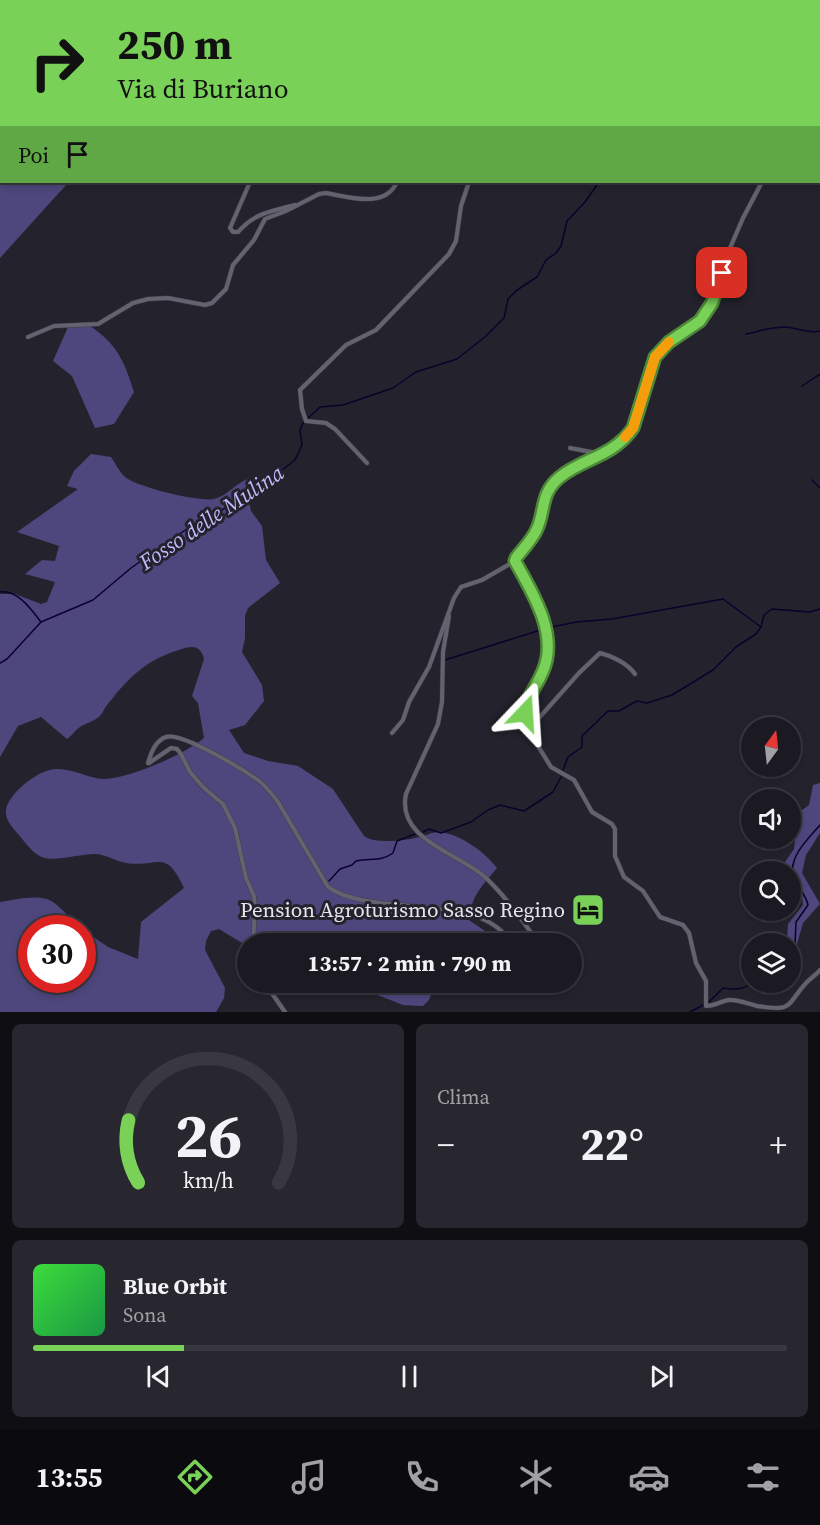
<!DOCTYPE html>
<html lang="it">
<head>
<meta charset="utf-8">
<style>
  :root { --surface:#1b1a22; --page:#28272f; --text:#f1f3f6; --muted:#a0a1a5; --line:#393840; --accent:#79d158 }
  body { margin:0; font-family:"Source Serif 4",serif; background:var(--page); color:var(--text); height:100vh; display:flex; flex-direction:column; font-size:22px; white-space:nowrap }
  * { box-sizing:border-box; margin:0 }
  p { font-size:20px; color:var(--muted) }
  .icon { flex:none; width:33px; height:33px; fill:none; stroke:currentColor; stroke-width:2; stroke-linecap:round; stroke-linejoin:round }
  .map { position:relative; height:1012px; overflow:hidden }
  .side { display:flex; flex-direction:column; gap:12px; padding:12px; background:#0f0e13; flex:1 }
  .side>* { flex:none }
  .hud { position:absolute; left:0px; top:0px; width:820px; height:183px; box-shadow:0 3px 9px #0003,0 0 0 2px var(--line); background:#79d158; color:#111; overflow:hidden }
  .needle { width:39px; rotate:15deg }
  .buttons { position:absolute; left:741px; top:717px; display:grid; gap:12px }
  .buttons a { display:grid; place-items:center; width:60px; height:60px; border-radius:50%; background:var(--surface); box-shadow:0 3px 9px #0003,0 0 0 2px var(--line); font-size:30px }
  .speed { position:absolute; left:18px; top:915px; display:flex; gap:12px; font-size:30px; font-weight:700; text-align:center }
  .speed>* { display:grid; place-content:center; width:78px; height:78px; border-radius:50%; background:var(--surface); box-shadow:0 3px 9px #0003,0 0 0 2px var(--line); line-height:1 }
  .speed .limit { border:9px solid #d22; background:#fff; color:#111 }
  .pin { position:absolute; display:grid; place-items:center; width:51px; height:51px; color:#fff; margin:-26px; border-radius:12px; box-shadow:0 3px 9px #0006 }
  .me { position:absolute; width:66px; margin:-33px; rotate:20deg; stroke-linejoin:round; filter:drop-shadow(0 0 4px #0008) }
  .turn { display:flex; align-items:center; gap:21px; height:126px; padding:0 18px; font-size:27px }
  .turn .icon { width:78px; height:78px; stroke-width:2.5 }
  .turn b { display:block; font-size:42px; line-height:51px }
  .then { display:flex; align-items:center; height:57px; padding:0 18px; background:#0003; gap:12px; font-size:22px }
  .big { font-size:45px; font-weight:700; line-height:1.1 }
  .side .card { flex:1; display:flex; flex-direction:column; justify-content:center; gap:9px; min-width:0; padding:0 21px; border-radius:9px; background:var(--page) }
  .side .dial { align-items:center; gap:0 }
  .dial svg { height:156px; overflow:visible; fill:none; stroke:var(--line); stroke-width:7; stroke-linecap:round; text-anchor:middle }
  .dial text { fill:var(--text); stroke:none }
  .song { display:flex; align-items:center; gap:18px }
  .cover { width:72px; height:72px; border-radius:9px; background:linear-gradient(135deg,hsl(120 70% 55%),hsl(140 70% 35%)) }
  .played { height:6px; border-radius:3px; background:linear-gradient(90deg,var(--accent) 20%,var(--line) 20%) }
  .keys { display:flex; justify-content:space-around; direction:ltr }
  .heat { display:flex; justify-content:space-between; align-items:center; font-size:33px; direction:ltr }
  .side .tiles { flex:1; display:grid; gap:12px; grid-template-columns:1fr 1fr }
  .card:last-child { grid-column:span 2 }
  .trip { position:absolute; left:237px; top:933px; width:345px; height:60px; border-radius:30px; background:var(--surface); box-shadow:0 3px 9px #0003,0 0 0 2px var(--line); font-weight:700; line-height:60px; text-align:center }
  .tab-bar { display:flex; height:96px; justify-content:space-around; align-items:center; background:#0b0a0e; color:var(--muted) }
  .tab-bar .icon { width:42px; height:42px }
  .tab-bar .current { color:var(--accent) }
  .tab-bar b { font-size:27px; color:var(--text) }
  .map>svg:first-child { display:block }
  .forest { fill:#4e477d }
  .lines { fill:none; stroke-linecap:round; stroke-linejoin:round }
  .stream { stroke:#0c002c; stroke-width:1.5 }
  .minor-casing { stroke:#3d3d44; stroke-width:5 }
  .minor { stroke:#63626e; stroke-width:4 }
  .route-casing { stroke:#4f8839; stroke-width:15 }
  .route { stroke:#79d158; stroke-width:10 }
  .slow { stroke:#f59e0b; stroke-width:10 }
  .labels { text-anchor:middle; stroke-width:6; stroke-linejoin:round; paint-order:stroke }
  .poi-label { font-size:21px; fill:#e5e5ec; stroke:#24232d; text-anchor:end }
  .water-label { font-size:22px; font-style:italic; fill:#c0bafd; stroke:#24232d }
</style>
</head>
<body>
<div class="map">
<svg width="820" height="1012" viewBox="0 0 820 1012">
  <rect width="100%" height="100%" fill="#24232d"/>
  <g class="forest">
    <path d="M0,154L2,182H72L66,185L0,258Z"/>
    <path d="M90,326C118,345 124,361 134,392L114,424L95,428L72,376L53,361L68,327Z"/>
    <path d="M91,454L111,457C115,463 119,471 124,476C135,487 199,502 214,499C228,496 237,481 251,478L253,484L249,501L251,511L262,526L266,560L280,583L248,608L245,616V638L242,652L262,685L264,701L245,725L229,730L244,753L268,761L298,766L333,789L364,836C374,844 406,841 419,837C425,836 432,832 438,832C459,833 485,852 497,868C482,886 471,896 469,920L495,938L499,943L248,944L247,946L219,929L211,931L206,941L205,950L225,988L224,998L216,1012H0V902C15,900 39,893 53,902C63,909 71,920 81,928H32V980H82L83,930L108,947L138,959L141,922L184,888C165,847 159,868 126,863C115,861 105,854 95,854C82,854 56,861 45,858C34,856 25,842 18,834C13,828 5,820 6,811C7,794 38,770 55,769C72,768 91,779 104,779C131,778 183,755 204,738L198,703L192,696L204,659C200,644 191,646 179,650C145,660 126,680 105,708C103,711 102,714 100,716C95,721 86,723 80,727C74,731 73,735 67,739L41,717L18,726L0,757V594H15L41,604L47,602L55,582L25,574L42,560L55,561L59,546L17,532L78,489L67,486L74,471Z"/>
    <path d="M820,783V833L806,855L802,873L820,904L803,923L795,951L791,956L790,944L782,943L787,940L788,924L803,905L802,896L791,891L790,872L779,871L794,849L798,813L809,805L813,785Z"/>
    <path d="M347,983H431L433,988L429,1000L423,1006L403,1005Z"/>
  </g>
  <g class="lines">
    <g class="stream">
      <path d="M180,0V2"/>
      <path d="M130,2L131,0"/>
      <path d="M334,2V0"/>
      <path d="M757,2L759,0"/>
      <path d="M0,134H2"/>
      <path d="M746,334C760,331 772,327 786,327C797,328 809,334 820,331"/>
      <path d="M802,386L820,374"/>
      <path d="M812,480L820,488"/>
      <path d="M0,592C18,590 31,609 41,622"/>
      <path d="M445,660L547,628L576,622L612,619L723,599L761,627"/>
      <path d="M0,663L7,659L41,622L93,600L131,568L191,526L231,505L264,484L295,460L302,445L300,430L303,423L320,407L343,405L393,388L416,372L457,359L486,336L504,318L508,299L517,290L537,277L546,260L556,253L561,246L567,221L585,202L599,182"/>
      <path d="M563,770L568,757L582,747V736L608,711H619L637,701L647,703L672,695L713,670L736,647L756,634L761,627L764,615L772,609L810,612L820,609"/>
      <path d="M423,832L429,829L441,833L471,822L488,810L500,805L524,811L553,792L561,777"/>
      <path d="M329,881L340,869L352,865L356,861C370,858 381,862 393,853L397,841L415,834"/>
      <path d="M790,948L795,945L796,922L808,905C806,894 796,886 793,875C789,856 809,838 820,825"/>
      <path d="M690,1012L709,1002L723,988C735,990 743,990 754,982"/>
    </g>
    <g class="minor-casing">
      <g id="minor">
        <path d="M580,2L582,0"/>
        <path d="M0,51L2,50"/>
        <path d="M819,62H820"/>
        <path d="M0,160L2,159"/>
        <path d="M250,182L230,228L233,232H238C256,212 270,212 295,205"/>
        <path d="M28,337L54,326L98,324L133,303L148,299L168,298L205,305L212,303L226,289L233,265L254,240L265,219L286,211L319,194L326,193C349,197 385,209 397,182"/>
        <path d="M570,448L602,454"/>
        <path d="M367,463L335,429L326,423L306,421L302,409L300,390L346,345L376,330L449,254L456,241L461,206L469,182"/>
        <path d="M515,561C532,592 559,634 544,670C533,696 523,695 527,726L530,728V733L551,767L574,780L592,812L612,824L615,829V856L624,877L643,891L660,917L683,925L689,933L696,963L706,981V1006C715,1006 721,1001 729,1000C737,999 749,1004 757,1006C794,1012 786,1005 806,983C811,978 816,975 820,970"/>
        <path d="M449,616L443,652L442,702L438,724L406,794C396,840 459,853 486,878C506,897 523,921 539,944"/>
        <path d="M530,728L579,673L600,653C612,656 627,663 635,674"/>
        <path d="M392,733L403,720L409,702L429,667L454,598L461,587L482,580L515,561L536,531L545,497L560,477L603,454L627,436L633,428L655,357L669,342L700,321L713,303L727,255L743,218L762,182"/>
        <path d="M148,763C151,753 155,741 166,737C182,732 244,770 259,781C266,786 272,794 278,802L328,887C373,919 484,890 511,944"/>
        <path d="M149,763L171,748L177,749L181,754L190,772L204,788L223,804L235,828L246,878L254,896L255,908L253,944"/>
        <path d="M264,982L285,1012"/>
        <path d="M529,982L537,991L549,992L560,985L559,982"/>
      </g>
    </g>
    <use href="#minor" class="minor"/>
  </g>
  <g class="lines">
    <g class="route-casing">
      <path id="route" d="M525,713C528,694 536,688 543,671C559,634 532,592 515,561L516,558C523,549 531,541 536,531C546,512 539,494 560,477C583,458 613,457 633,428L655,357L669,342L700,321L712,303L722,273"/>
    </g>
    <use href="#route" class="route"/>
    <path class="slow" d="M625,437L633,428L655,357L669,342"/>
  </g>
  <defs>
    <g id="hotel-square" transform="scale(1.725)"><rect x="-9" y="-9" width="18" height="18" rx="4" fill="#79d158" stroke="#24232d"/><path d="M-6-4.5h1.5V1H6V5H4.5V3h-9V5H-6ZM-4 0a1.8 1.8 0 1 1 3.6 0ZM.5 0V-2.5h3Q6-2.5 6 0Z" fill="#111"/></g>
  </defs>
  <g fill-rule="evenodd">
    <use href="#hotel-square" x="588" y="910"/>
  </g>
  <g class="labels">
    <g class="poi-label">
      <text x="565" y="917">Pension Agroturismo Sasso Regino</text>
    </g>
    <g class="water-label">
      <text transform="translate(211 517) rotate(-34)" y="8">Fosso delle Mulina</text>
    </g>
  </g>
</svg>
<div class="buttons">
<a><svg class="needle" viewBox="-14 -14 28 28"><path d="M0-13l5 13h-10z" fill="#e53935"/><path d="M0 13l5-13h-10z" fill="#a0a1a5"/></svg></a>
<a><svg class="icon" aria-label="sound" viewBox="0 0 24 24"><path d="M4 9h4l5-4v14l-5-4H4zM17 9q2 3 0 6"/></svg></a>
<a><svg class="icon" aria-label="search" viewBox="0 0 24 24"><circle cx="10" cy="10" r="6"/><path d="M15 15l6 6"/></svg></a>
<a><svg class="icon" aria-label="layers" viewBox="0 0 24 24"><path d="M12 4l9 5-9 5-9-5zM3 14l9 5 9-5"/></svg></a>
</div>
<div class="speed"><div class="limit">30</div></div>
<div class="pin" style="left:722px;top:273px;background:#d93025"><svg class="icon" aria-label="arrive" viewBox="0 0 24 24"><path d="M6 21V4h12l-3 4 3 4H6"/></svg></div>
<svg class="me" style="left:525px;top:713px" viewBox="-20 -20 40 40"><path d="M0-17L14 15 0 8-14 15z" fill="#79d158" stroke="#fff" stroke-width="4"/></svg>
<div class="trip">13:57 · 2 min · 790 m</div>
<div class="hud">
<div class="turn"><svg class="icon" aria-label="right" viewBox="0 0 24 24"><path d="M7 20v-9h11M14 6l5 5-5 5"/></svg><div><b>250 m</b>Via di Buriano</div></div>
<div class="then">Poi<svg class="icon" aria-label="arrive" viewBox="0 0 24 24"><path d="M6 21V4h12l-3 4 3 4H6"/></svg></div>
</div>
</div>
<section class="side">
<div class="tiles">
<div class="card dial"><svg viewBox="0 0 100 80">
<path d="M14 69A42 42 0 1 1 86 69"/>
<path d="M14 69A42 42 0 0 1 9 37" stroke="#79d158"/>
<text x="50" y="56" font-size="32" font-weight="700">26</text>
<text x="50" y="72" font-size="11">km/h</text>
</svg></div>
<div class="card"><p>Clima</p>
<div class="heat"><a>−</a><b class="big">22°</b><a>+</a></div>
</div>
<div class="card">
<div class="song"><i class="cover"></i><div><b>Blue Orbit</b><p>Sona</p></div></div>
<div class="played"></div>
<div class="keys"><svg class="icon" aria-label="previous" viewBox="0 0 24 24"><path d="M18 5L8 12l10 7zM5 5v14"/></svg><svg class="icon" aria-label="pause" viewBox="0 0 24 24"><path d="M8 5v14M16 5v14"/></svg><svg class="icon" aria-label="next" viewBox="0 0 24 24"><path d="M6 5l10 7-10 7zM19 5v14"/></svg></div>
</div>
</div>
</section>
<nav class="tab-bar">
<b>13:55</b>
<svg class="icon current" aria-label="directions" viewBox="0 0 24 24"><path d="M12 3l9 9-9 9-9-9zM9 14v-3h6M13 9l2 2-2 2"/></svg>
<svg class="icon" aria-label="music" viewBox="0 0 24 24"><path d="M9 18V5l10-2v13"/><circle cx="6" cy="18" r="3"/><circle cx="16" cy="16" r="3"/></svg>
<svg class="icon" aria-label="phone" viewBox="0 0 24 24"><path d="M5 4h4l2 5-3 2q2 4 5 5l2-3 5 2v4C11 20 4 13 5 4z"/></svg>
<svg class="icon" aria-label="climate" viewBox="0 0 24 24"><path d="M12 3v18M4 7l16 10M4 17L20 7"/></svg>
<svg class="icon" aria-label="car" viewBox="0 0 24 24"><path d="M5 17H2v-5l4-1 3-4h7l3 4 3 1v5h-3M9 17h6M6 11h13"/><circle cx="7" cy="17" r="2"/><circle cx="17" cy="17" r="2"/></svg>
<svg class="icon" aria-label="filters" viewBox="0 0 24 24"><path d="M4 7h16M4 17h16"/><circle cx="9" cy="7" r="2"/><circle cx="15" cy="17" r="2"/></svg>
</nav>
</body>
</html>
